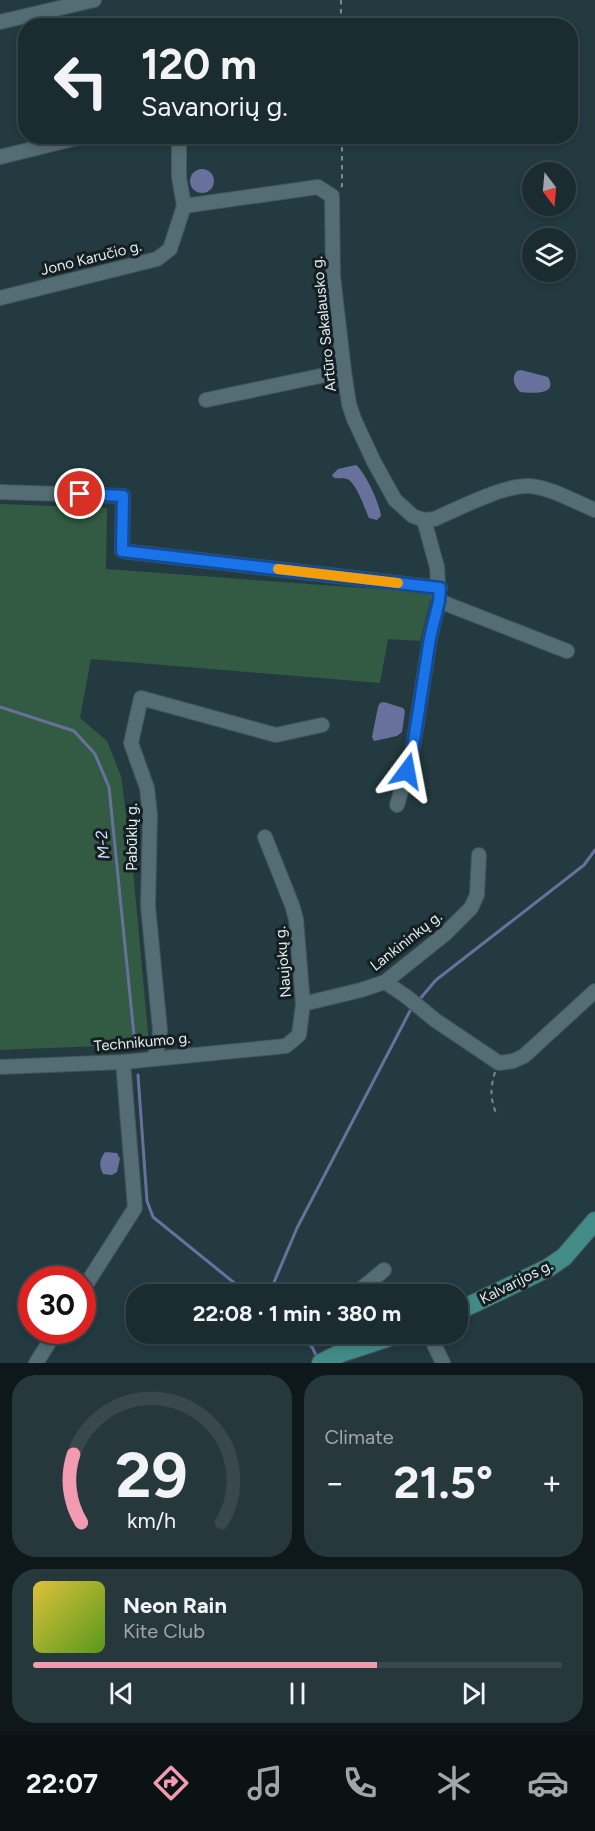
<!DOCTYPE html>
<html lang="en">
<head>
<meta charset="utf-8">
<style>
  :root { --surface:#1a2c30; --page:#27383c; --text:#f1f3f6; --muted:#9fa7ab; --line:#38484c; --accent:#f29aaf }
  body { margin:0; font-family:Figtree,sans-serif; background:var(--page); color:var(--text); height:100vh; display:flex; flex-direction:column; font-size:22px; white-space:nowrap }
  * { box-sizing:border-box; margin:0 }
  p { font-size:20px; color:var(--muted) }
  .icon { flex:none; width:33px; height:33px; fill:none; stroke:currentColor; stroke-width:2; stroke-linecap:round; stroke-linejoin:round }
  .map { position:relative; height:1363px; overflow:hidden }
  .sheet { display:flex; flex-direction:column; gap:12px; padding:12px; background:#0e181a; flex:1 }
  .sheet>* { flex:none }
  .banner { position:absolute; left:18px; top:18px; width:560px; height:126px; border-radius:24px; box-shadow:0 3px 9px #0003,0 0 0 2px var(--line); background:#1a2c30; color:var(--text); overflow:hidden }
  .needle { width:39px; rotate:164deg }
  .controls { position:absolute; left:522px; top:162px; display:grid; gap:12px }
  .controls a { display:grid; place-items:center; width:54px; height:54px; border-radius:50%; background:var(--surface); box-shadow:0 3px 9px #0003,0 0 0 2px var(--line); font-size:30px }
  .speed { position:absolute; left:18px; top:1266px; display:flex; gap:12px; font-size:30px; font-weight:700; text-align:center }
  .speed>* { display:grid; place-content:center; width:78px; height:78px; border-radius:50%; background:var(--surface); box-shadow:0 3px 9px #0003,0 0 0 2px var(--line); line-height:1 }
  .speed .limit { border:9px solid #d22; background:#fff; color:#111 }
  .pin { position:absolute; display:grid; place-items:center; width:51px; height:51px; color:#fff; margin:-26px; border:3px solid #fff; border-radius:50%; box-shadow:0 2px 6px #0007 }
  .me { position:absolute; width:66px; margin:-33px; rotate:13deg; stroke-linejoin:round; filter:drop-shadow(0 0 4px #0008) }
  .turn { display:flex; align-items:center; gap:21px; height:126px; padding:0 24px; font-size:27px }
  .turn .icon { width:78px; height:78px; stroke-width:2.5 }
  .turn b { display:block; font-size:42px; line-height:51px }
  .big { font-size:45px; font-weight:700; line-height:1.1 }
  .sheet .widget { flex:1; display:flex; flex-direction:column; justify-content:center; gap:9px; min-width:0; padding:0 21px; border-radius:24px; background:var(--page) }
  .sheet .dial { align-items:center; gap:0 }
  .dial svg { height:156px; overflow:visible; fill:none; stroke:var(--line); stroke-width:7; stroke-linecap:round; text-anchor:middle }
  .dial text { fill:var(--text); stroke:none }
  .song { display:flex; align-items:center; gap:18px }
  .cover { width:72px; height:72px; border-radius:9px; background:linear-gradient(135deg,hsl(50 70% 55%),hsl(90 70% 35%)) }
  .played { height:6px; border-radius:3px; background:linear-gradient(90deg,var(--accent) 65%,var(--line) 65%) }
  .keys { display:flex; justify-content:space-around; direction:ltr }
  .heat { display:flex; justify-content:space-between; align-items:center; font-size:33px; direction:ltr }
  .sheet .tiles { flex:1; display:grid; gap:12px; grid-template-columns:1fr 1fr }
  .widget:last-child { grid-column:span 2 }
  .trip { position:absolute; left:126px; top:1284px; width:342px; height:60px; border-radius:24px; background:var(--surface); box-shadow:0 3px 9px #0003,0 0 0 2px var(--line); font-weight:700; line-height:60px; text-align:center }
  .tab-bar { display:flex; height:96px; justify-content:space-around; align-items:center; background:#0a1213; color:var(--muted) }
  .tab-bar .icon { width:42px; height:42px }
  .tab-bar .selected { color:var(--accent) }
  .tab-bar b { font-size:27px; color:var(--text) }
  .map>svg:first-child { display:block }
  .green { fill:#335b43 }
  .water { fill:#68719c }
  .lines { fill:none; stroke-linecap:round; stroke-linejoin:round }
  .stream { stroke:#68719c; stroke-width:3 }
  .minor-casing { stroke:#42565b; stroke-width:16 }
  .major-casing { stroke:#42565b; stroke-width:20 }
  .path { stroke:#798b90; stroke-width:2; stroke-dasharray:4.5 4.5; stroke-linecap:butt }
  .minor { stroke:#546c73; stroke-width:14 }
  .major { stroke:#438b87; stroke-width:18 }
  .route-casing { stroke:#114b97; stroke-width:15 }
  .route { stroke:#1a73e8; stroke-width:10 }
  .slow { stroke:#f59e0b; stroke-width:10 }
  .labels { text-anchor:middle; stroke-width:6; stroke-linejoin:round; paint-order:stroke }
  .street-label { font-size:15px; fill:#e0edf1; stroke:#151f22 }
  .water-label { font-size:16px; font-style:italic; fill:#d6ddf9; stroke:#151f22 }
</style>
</head>
<body>
<div class="map">
<svg width="595" height="1363" viewBox="0 0 595 1363">
  <rect width="100%" height="100%" fill="#233a40"/>
  <path class="green" d="M0,504L107,508L106,569L432,593L420,641L388,639L380,683L91,659L80,718L107,741L121,776L132,859L149,1044L0,1050Z"/>
  <g class="water">
    <circle cx="202" cy="181" r="12"/>
    <path d="M521,370L548,377C559,396 530,393 520,392C514,386 511,377 517,371Z"/>
    <path d="M356,465C365,472 380,504 381,516L377,520L369,518C365,509 356,482 347,479C342,477 339,480 333,477L332,475L338,469Z"/>
    <path d="M384,702L403,708L405,711L402,732L397,736L374,741L372,737L378,707L380,703Z"/>
    <path d="M105,1152L117,1153L120,1159L117,1172L112,1175L103,1174C99,1166 99,1160 105,1152Z"/>
  </g>
  <g class="lines">
    <g class="stream">
      <path d="M0,707L74,731L95,754L109,787L135,1045"/>
      <path d="M419,1000L436,980L584,865L595,850"/>
      <path d="M138,1075L147,1201L153,1217L248,1294"/>
      <path d="M269,1294L297,1228L410,1011"/>
      <path d="M296,1334L312,1347L317,1357"/>
    </g>
    <g class="minor-casing">
      <g id="minor">
        <path d="M0,22L94,0"/>
        <path d="M179,136V177L184,206"/>
        <path d="M0,157L85,136"/>
        <path d="M0,298L157,259L170,249L184,206L318,187L332,196L333,276L344,371L349,404L354,419L374,462L395,500L413,516L424,520L434,519C458,509 505,484 530,486C552,488 575,502 595,510"/>
        <path d="M206,400L344,371"/>
        <path d="M0,492L123,496L122,551L440,588"/>
        <path d="M439,601L567,651"/>
        <path d="M397,805L412,754L430,638L439,601L437,567L424,520"/>
        <path d="M385,982L407,997L435,1020L499,1063L513,1061L524,1056L595,991"/>
        <path d="M303,1004L361,990L385,982L445,934L471,908L477,895L479,855"/>
        <path d="M154,1058L159,1042L160,1030L148,906L150,815L147,788L131,743L141,698L276,735L322,725"/>
        <path d="M0,1067L123,1062L286,1046L299,1035L303,1004L296,919L292,905L265,837"/>
        <path d="M82,1291L135,1208L123,1062"/>
        <path d="M355,1294L384,1270"/>
        <path d="M429,1334L443,1363"/>
        <path d="M36,1363L57,1330"/>
      </g>
    </g>
    <g class="major-casing">
      <g id="major">
        <path d="M458,1311L548,1268L564,1257L595,1221"/>
        <path d="M321,1363L341,1353L399,1334"/>
      </g>
    </g>
    <g class="path">
      <path d="M341,0V26"/>
      <path d="M341,187L342,186V136"/>
      <path d="M495,1072C490,1090 490,1098 497,1116"/>
    </g>
    <use href="#minor" class="minor"/>
    <use href="#major" class="major"/>
  </g>
  <g class="lines">
    <g class="route-casing">
      <path id="route" d="M80,494L123,496L122,551L440,588L439,601L430,638L412,754L407,771"/>
    </g>
    <use href="#route" class="route"/>
    <path class="slow" d="M278,569L398,583"/>
  </g>
  <g class="labels">
    <g class="street-label">
      <text transform="translate(91 258) rotate(-14)" y="5">Jono Karučio g.</text>
      <text transform="translate(324 324) rotate(-96)" y="5">Artūro Sakalausko g.</text>
      <text transform="translate(132 837) rotate(-90)" y="5">Pabūklų g.</text>
      <text transform="translate(406 941) rotate(-38)" y="5">Lankininkų g.</text>
      <text transform="translate(283 962) rotate(-95)" y="5">Naujokų g.</text>
      <text transform="translate(142 1042) rotate(-5)" y="5">Technikumo g.</text>
      <text transform="translate(516 1282) rotate(-27)" y="5">Kalvarijos g.</text>
    </g>
    <g class="water-label">
      <text transform="translate(102 845) rotate(-96)" y="6">M-2</text>
    </g>
  </g>
</svg>
<div class="controls">
<a><svg class="needle" viewBox="-14 -14 28 28"><path d="M0-13l5 13h-10z" fill="#e53935"/><path d="M0 13l5-13h-10z" fill="#9fa7ab"/></svg></a>
<a><svg class="icon" aria-label="layers" viewBox="0 0 24 24"><path d="M12 4l9 5-9 5-9-5zM3 14l9 5 9-5"/></svg></a>
</div>
<div class="speed"><div class="limit">30</div></div>
<div class="pin" style="left:80px;top:494px;background:#d93025"><svg class="icon" aria-label="arrive" viewBox="0 0 24 24"><path d="M6 21V4h12l-3 4 3 4H6"/></svg></div>
<svg class="me" style="left:407px;top:771px" viewBox="-20 -20 40 40"><path d="M0-17L14 15 0 8-14 15z" fill="#1a73e8" stroke="#fff" stroke-width="4"/></svg>
<div class="trip">22:08 · 1 min · 380 m</div>
<div class="banner">
<div class="turn"><svg class="icon" aria-label="left" viewBox="0 0 24 24"><path d="M17 20v-9H6M10 6l-5 5 5 5"/></svg><div><b>120 m</b>Savanorių g.</div></div>
</div>
</div>
<section class="sheet">
<div class="tiles">
<div class="widget dial"><svg viewBox="0 0 100 80">
<path d="M14 69A42 42 0 1 1 86 69"/>
<path d="M14 69A42 42 0 0 1 10 34" stroke="#f29aaf"/>
<text x="50" y="56" font-size="32" font-weight="700">29</text>
<text x="50" y="72" font-size="11">km/h</text>
</svg></div>
<div class="widget"><p>Climate</p>
<div class="heat"><a>−</a><b class="big">21.5°</b><a>+</a></div>
</div>
<div class="widget">
<div class="song"><i class="cover"></i><div><b>Neon Rain</b><p>Kite Club</p></div></div>
<div class="played"></div>
<div class="keys"><svg class="icon" aria-label="previous" viewBox="0 0 24 24"><path d="M18 5L8 12l10 7zM5 5v14"/></svg><svg class="icon" aria-label="pause" viewBox="0 0 24 24"><path d="M8 5v14M16 5v14"/></svg><svg class="icon" aria-label="next" viewBox="0 0 24 24"><path d="M6 5l10 7-10 7zM19 5v14"/></svg></div>
</div>
</div>
</section>
<nav class="tab-bar">
<b>22:07</b>
<svg class="icon selected" aria-label="directions" viewBox="0 0 24 24"><path d="M12 3l9 9-9 9-9-9zM9 14v-3h6M13 9l2 2-2 2"/></svg>
<svg class="icon" aria-label="music" viewBox="0 0 24 24"><path d="M9 18V5l10-2v13"/><circle cx="6" cy="18" r="3"/><circle cx="16" cy="16" r="3"/></svg>
<svg class="icon" aria-label="phone" viewBox="0 0 24 24"><path d="M5 4h4l2 5-3 2q2 4 5 5l2-3 5 2v4C11 20 4 13 5 4z"/></svg>
<svg class="icon" aria-label="climate" viewBox="0 0 24 24"><path d="M12 3v18M4 7l16 10M4 17L20 7"/></svg>
<svg class="icon" aria-label="car" viewBox="0 0 24 24"><path d="M5 17H2v-5l4-1 3-4h7l3 4 3 1v5h-3M9 17h6M6 11h13"/><circle cx="7" cy="17" r="2"/><circle cx="17" cy="17" r="2"/></svg>
</nav>
</body>
</html>
